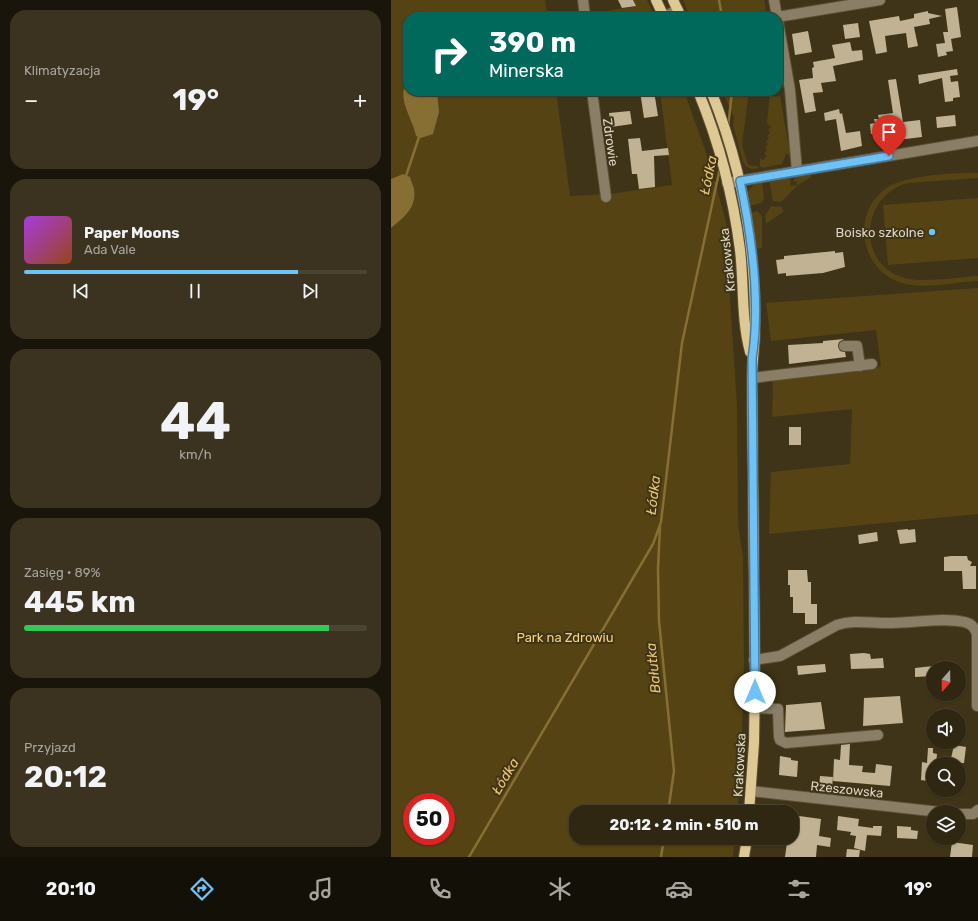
<!DOCTYPE html>
<html lang="pl">
<head>
<meta charset="utf-8">
<style>
  :root { --surface:#2f2712; --page:#3b3320; --text:#f1f3f6; --muted:#a7a59f; --line:#4a4432; --accent:#70c1f4 }
  body { margin:0; font-family:Rubik,sans-serif; background:var(--page); color:var(--text); height:100vh; display:flex; flex-direction:column; font-size:15px; white-space:nowrap }
  * { box-sizing:border-box; margin:0 }
  p { font-size:13px; color:var(--muted) }
  .icon { flex:none; width:22px; height:22px; fill:none; stroke:currentColor; stroke-width:2; stroke-linecap:round; stroke-linejoin:round }
  .map { position:relative; flex:1; overflow:hidden }
  .panel { display:flex; flex-direction:column; gap:10px; padding:10px; background:#1a150a; width:391px }
  .panel>* { flex:none }
  .banner { position:absolute; left:12px; top:12px; width:380px; height:84px; border-radius:16px; box-shadow:0 1px 3px #0004,0 0 0 1px var(--line); background:#00695c; color:#fff; overflow:hidden }
  .needle { width:26px; rotate:200deg }
  .fabs { position:absolute; left:535px; top:661px; display:grid; gap:8px }
  .fabs a { display:grid; place-items:center; width:40px; height:40px; border-radius:50%; background:var(--surface); box-shadow:0 1px 3px #0004,0 0 0 1px var(--line); font-size:20px }
  .speed { position:absolute; left:12px; top:793px; display:flex; gap:8px; font-size:20px; font-weight:700; text-align:center }
  .speed>* { display:grid; place-content:center; width:52px; height:52px; border-radius:50%; background:var(--surface); box-shadow:0 1px 3px #0004,0 0 0 1px var(--line); line-height:1 }
  .speed .limit { border:6px solid #d22; background:#fff; color:#111 }
  .pin { position:absolute; display:grid; place-items:center; width:34px; height:34px; color:#fff; margin:-41px -17px; border-radius:50% 50% 50% 0; rotate:-45deg; box-shadow:0 0 4px #0007 }
  .pin .icon { rotate:45deg }
  .me { position:absolute; width:44px; margin:-22px; rotate:0deg; stroke-linejoin:round; filter:drop-shadow(0 0 3px #0008) }
  .turn { display:flex; align-items:center; gap:14px; height:84px; padding:0 20px; font-size:18px }
  .turn .icon { width:52px; height:52px; stroke-width:2.5 }
  .turn b { display:block; font-size:28px; line-height:34px }
  .big { font-size:30px; font-weight:700; line-height:1.1 }
  .panel .card { flex:1; display:flex; flex-direction:column; justify-content:center; gap:6px; min-width:0; padding:0 14px; border-radius:16px; background:var(--page) }
  .panel .dial { align-items:center; gap:0 }
  .dial b { font-size:52px; line-height:1 }
  .song { display:flex; align-items:center; gap:12px }
  .cover { width:48px; height:48px; border-radius:6px; background:linear-gradient(135deg,hsl(280 70% 55%),hsl(20 70% 35%)) }
  .played { height:4px; border-radius:2px; background:linear-gradient(90deg,var(--accent) 80%,var(--line) 80%) }
  .keys { display:flex; justify-content:space-around; direction:ltr }
  .heat { display:flex; justify-content:space-between; align-items:center; font-size:22px; direction:ltr }
  .charge { height:6px; border-radius:3px; background:linear-gradient(90deg,#34c759 89%,var(--line) 0) }
  .trip { position:absolute; left:178px; top:805px; width:230px; height:40px; border-radius:16px; background:var(--surface); box-shadow:0 1px 3px #0004,0 0 0 1px var(--line); font-weight:700; line-height:40px; text-align:center }
  .tab-bar { display:flex; height:64px; justify-content:space-around; align-items:center; background:#131007; color:var(--muted) }
  .tab-bar .icon { width:28px; height:28px }
  .tab-bar .selected { color:var(--accent) }
  .tab-bar b { font-size:18px; color:var(--text) }
  main { display:flex; flex:1; min-height:0 }
  .map>svg:first-child { display:block }
  .green { fill:#554314; fill-rule:evenodd }
  .water { fill:#876f33 }
  .lines { fill:none; stroke-linecap:round; stroke-linejoin:round }
  .stream { stroke:#876f33; stroke-width:2.5 }
  .building { fill:#c0b293 }
  .minor-casing { stroke:#5b5137; stroke-width:12 }
  .major-casing { stroke:#5b5137; stroke-width:12 }
  .minor { stroke:#8a7f66; stroke-width:10 }
  .major { stroke:#dec894; stroke-width:10 }
  .route-casing { stroke:#497d9f; stroke-width:10 }
  .route { stroke:#70c1f4; stroke-width:7 }
  .poi-dot { fill:#70c1f4; stroke:#3f3418; stroke-width:1.5 }
  .labels { text-anchor:middle; stroke-width:4; stroke-linejoin:round; paint-order:stroke }
  .street-label { font-size:13px; fill:#dcd5c5; stroke:#3f3418 }
  .poi-label { font-size:13px; fill:#dcd5c5; stroke:#3f3418; text-anchor:end }
  .park-label { font-size:13px; fill:#f7d37b; stroke:#3f3418 }
  .water-label { font-size:14px; font-style:italic; fill:#e9c56e; stroke:#3f3418 }
</style>
</head>
<body>
<main>
<section class="panel">
<div class="card"><p>Klimatyzacja</p>
<div class="heat"><a>−</a><b class="big">19°</b><a>+</a></div>
</div>
<div class="card">
<div class="song"><i class="cover"></i><div><b>Paper Moons</b><p>Ada Vale</p></div></div>
<div class="played"></div>
<div class="keys"><svg class="icon" aria-label="previous" viewBox="0 0 24 24"><path d="M18 5L8 12l10 7zM5 5v14"/></svg><svg class="icon" aria-label="pause" viewBox="0 0 24 24"><path d="M8 5v14M16 5v14"/></svg><svg class="icon" aria-label="next" viewBox="0 0 24 24"><path d="M6 5l10 7-10 7zM19 5v14"/></svg></div>
</div>
<div class="card dial"><b>44</b><p>km/h</p></div>
<div class="card"><p>Zasięg · 89%</p><b class="big">445 km</b><div class="charge"></div></div>
<div class="card"><p>Przyjazd</p><b class="big">20:12</b></div>
</section>
<div class="map">
<svg width="587" height="857" viewBox="0 0 587 857">
  <rect width="100%" height="100%" fill="#3f3418"/>
  <g class="green">
    <path d="M0,0H154L157,17H17V91H165L179,196L219,194L281,185L269,91H293L317,158L319,182L324,181L337,230V268L346,406L347,524L352,557L353,665L350,769L346,812H185V838H344L342,857H0ZM21,802H55V836H21Z"/>
    <path d="M242,0H256L261,10L259,14L245,17H217L216,11L245,6Z"/>
    <path d="M292,0H373L376,17H299Z"/>
    <path d="M312,91H315L335,145L341,171L338,170L332,144Z"/>
    <path d="M331,91H358L351,145L357,165L366,166L369,168L360,169L355,166L352,162L342,125L343,117Z"/>
    <path d="M379,91H383V97L389,96L399,154H395L391,164L372,168L369,166V158L372,160L376,156L373,154L376,150L374,148L377,144L375,142L378,138L376,136L379,133L377,130L380,127L376,123Z"/>
    <path d="M420,172V177L407,185L390,202L382,201L378,180L396,177L399,179L400,186L406,185V181L403,182L404,176Z"/>
    <path d="M587,173V178L517,183C474,194 464,254 505,275C526,285 564,277 587,276V281C565,282 535,289 514,284C469,273 458,212 497,187C514,176 566,172 587,173Z"/>
    <path d="M371,182L373,199L370,203L359,206L357,191L363,184Z"/>
    <path d="M587,198V258L497,265L492,205Z"/>
    <path d="M380,206L390,207L393,211L375,224L374,216Z"/>
    <path d="M366,211L371,216V248L366,249L360,213Z"/>
    <path d="M587,288V514L378,534L380,472L459,464L461,409L381,417L382,379L490,367L485,330L380,341L375,303Z"/>
  </g>
  <g class="water">
    <path d="M17,80V91H46L48,112L42,134L30,138L25,136C22,118 4,98 17,80Z"/>
    <path d="M12,174L19,177C20,181 22,185 23,189C26,208 13,217 0,228V179Z"/>
  </g>
  <g class="lines">
    <g class="stream">
      <path d="M328,0L331,17"/>
      <path d="M337,128L341,91"/>
      <path d="M15,176L28,137"/>
      <path d="M269,526L267,569L268,621L283,771L277,812"/>
      <path d="M78,857L262,544L270,522L291,343L329,168"/>
      <path d="M270,857L273,838"/>
    </g>
  </g>
  <g class="building">
    <path d="M227,0H242L245,6L231,8Z"/>
    <path d="M566,7L570,37L560,39L562,51L555,52L556,55L547,57L545,44L554,43L552,32H557L554,9Z"/>
    <path d="M537,11V13L551,16L538,19L539,24L523,27L527,46L517,48L515,33L494,36L496,52L485,54L478,21L508,16L509,21L523,18V14Z"/>
    <path d="M467,23L469,37L454,39L452,25Z"/>
    <path d="M417,31L421,52L404,55L401,34Z"/>
    <path d="M459,42L461,51L471,50L472,60L442,66L445,81L430,83L432,92L422,93L425,111L414,113L408,80L422,78L421,68L423,67L422,62L444,58L441,45Z"/>
    <path d="M566,69L567,75L559,76L560,82L567,81L569,97L562,98V101L554,102L551,78L528,84L527,75Z"/>
    <path d="M505,79L512,122L529,120L531,137L490,142L489,136H485L484,133L480,134L479,124L484,123L483,119H488L487,115L502,113L497,80Z"/>
    <path d="M249,91H263L267,116L253,118Z"/>
    <path d="M448,109L449,114L451,113L455,133L469,131L471,146L450,151L445,119L434,121L433,113Z"/>
    <path d="M239,111L241,124L220,127L218,113Z"/>
    <path d="M564,115L565,126L546,128L545,117Z"/>
    <path d="M249,138L251,151L277,148L278,155L263,156L264,187L248,189L246,174H241L237,139Z"/>
    <path d="M444,251V253L452,252L454,267L432,273L395,276V273L387,274L385,260L393,259V256Z"/>
    <path d="M453,339L448,342L447,346L449,351L454,352L455,357L398,364L397,345L432,343V341Z"/>
    <rect x="398" y="427" width="12" height="18"/>
    <path d="M517,529V530L524,529L525,542L509,544L506,530Z"/>
    <path d="M486,532L487,541L468,544L467,535Z"/>
    <path d="M560,556H576L577,560L581,562L579,566H585V589H572L571,571H553V557Z"/>
    <path d="M397,570H416L417,582H420V604H426V624H414V613H402V597H399V585H397Z"/>
    <path d="M473,653L479,654L480,659L492,658L493,668L460,669L459,654Z"/>
    <path d="M434,664L435,672L407,675L406,666Z"/>
    <path d="M542,666V676L524,677V668Z"/>
    <path d="M509,696L512,723L472,726L473,698Z"/>
    <path d="M430,702L434,729L394,732L395,705Z"/>
    <path d="M459,744L458,765L472,766L471,772L484,773L485,764L501,766L499,786L442,781L443,759L449,760L450,745Z"/>
    <path d="M563,745L575,747L573,763H559Z"/>
    <path d="M537,748H542V753L546,754L545,764H542V776H537L536,781L530,780L531,762L536,763Z"/>
    <path d="M389,756L400,758V760L407,761L406,777L388,775Z"/>
    <path d="M429,776L442,777L441,788L428,787Z"/>
    <path d="M401,815L430,819L428,836L440,838L439,847L426,845L425,857H394L396,842H401Z"/>
    <path d="M447,816L468,819L467,826L482,828V826H491L490,836L476,835L474,851L463,848L465,836L459,835L460,832L446,830Z"/>
    <path d="M506,826L520,827V830L527,831L526,839L506,838Z"/>
    <path d="M561,842L582,845L581,857H559Z"/>
    <path d="M456,849L469,850L468,857H455Z"/>
  </g>
  <g class="lines">
    <g class="minor-casing">
      <g id="minor">
        <path d="M192,0L194,17"/>
        <path d="M383,0L386,17"/>
        <path d="M272,17L287,10"/>
        <path d="M386,17L489,0"/>
        <path d="M387,21L399,90L406,171"/>
        <path d="M201,91L215,197"/>
        <path d="M336,183L587,141"/>
        <path d="M453,346H466L469,366"/>
        <path d="M361,378L481,364"/>
        <path d="M363,660L389,656L446,625C464,619 483,624 502,623C523,623 553,617 573,622C580,623 584,628 586,634V706"/>
        <path d="M363,708L387,709L388,737L389,740L395,743L487,735"/>
        <path d="M360,791L549,812"/>
        <path d="M568,814H582L587,810"/>
      </g>
    </g>
    <g class="major-casing">
      <g id="major">
        <path d="M265,0L273,17"/>
        <path d="M282,0L290,17"/>
        <path d="M307,91C328,142 342,195 349,250C353,283 350,319 359,352"/>
        <path d="M320,91C351,167 365,247 364,329C364,345 361,361 361,378L364,677L363,743L358,812"/>
        <path d="M353,857L356,838"/>
      </g>
    </g>
    <use href="#minor" class="minor"/>
    <use href="#major" class="major"/>
  </g>
  <g class="lines">
    <g class="route-casing">
      <path id="route" d="M364,692L361,359C370,301 361,237 349,181L498,156"/>
    </g>
    <use href="#route" class="route"/>
  </g>
  <circle class="poi-dot" cx="541" cy="232" r="4"/>
  <g class="labels">
    <g class="street-label">
      <text transform="translate(220 142) rotate(82)" y="5">Zdrowie</text>
      <text transform="translate(336 260) rotate(-96)" y="5">Krakowska</text>
      <text transform="translate(348 765) rotate(-87)" y="5">Krakowska</text>
      <text transform="translate(456 789) rotate(6)" y="5">Rzeszowska</text>
    </g>
    <g class="poi-label">
      <text x="533" y="237">Boisko szkolne</text>
    </g>
    <g class="park-label">
      <text x="174" y="642">Park na Zdrowiu</text>
    </g>
    <g class="water-label">
      <text transform="translate(317 175) rotate(-78)" y="5">Łódka</text>
      <text transform="translate(262 495) rotate(-83)" y="5">Łódka</text>
      <text transform="translate(262 668) rotate(-96)" y="5">Bałutka</text>
      <text transform="translate(114 776) rotate(-59)" y="5">Łódka</text>
    </g>
  </g>
</svg>
<div class="fabs">
<a><svg class="needle" viewBox="-14 -14 28 28"><path d="M0-13l5 13h-10z" fill="#e53935"/><path d="M0 13l5-13h-10z" fill="#a7a59f"/></svg></a>
<a><svg class="icon" aria-label="sound" viewBox="0 0 24 24"><path d="M4 9h4l5-4v14l-5-4H4zM17 9q2 3 0 6"/></svg></a>
<a><svg class="icon" aria-label="search" viewBox="0 0 24 24"><circle cx="10" cy="10" r="6"/><path d="M15 15l6 6"/></svg></a>
<a><svg class="icon" aria-label="layers" viewBox="0 0 24 24"><path d="M12 4l9 5-9 5-9-5zM3 14l9 5 9-5"/></svg></a>
</div>
<div class="speed"><div class="limit">50</div></div>
<div class="pin" style="left:498px;top:156px;background:#d93025"><svg class="icon" aria-label="arrive" viewBox="0 0 24 24"><path d="M6 21V4h12l-3 4 3 4H6"/></svg></div>
<svg class="me" style="left:364px;top:692px" viewBox="-20 -20 40 40"><circle r="19" fill="#fff"/><path d="M0-13L10 11 0 6-10 11z" fill="#70c1f4"/></svg>
<div class="trip">20:12 · 2 min · 510 m</div>
<div class="banner">
<div class="turn"><svg class="icon" aria-label="right" viewBox="0 0 24 24"><path d="M7 20v-9h11M14 6l5 5-5 5"/></svg><div><b>390 m</b>Minerska</div></div>
</div>
</div>
</main>
<nav class="tab-bar">
<b>20:10</b>
<svg class="icon selected" aria-label="directions" viewBox="0 0 24 24"><path d="M12 3l9 9-9 9-9-9zM9 14v-3h6M13 9l2 2-2 2"/></svg>
<svg class="icon" aria-label="music" viewBox="0 0 24 24"><path d="M9 18V5l10-2v13"/><circle cx="6" cy="18" r="3"/><circle cx="16" cy="16" r="3"/></svg>
<svg class="icon" aria-label="phone" viewBox="0 0 24 24"><path d="M5 4h4l2 5-3 2q2 4 5 5l2-3 5 2v4C11 20 4 13 5 4z"/></svg>
<svg class="icon" aria-label="climate" viewBox="0 0 24 24"><path d="M12 3v18M4 7l16 10M4 17L20 7"/></svg>
<svg class="icon" aria-label="car" viewBox="0 0 24 24"><path d="M5 17H2v-5l4-1 3-4h7l3 4 3 1v5h-3M9 17h6M6 11h13"/><circle cx="7" cy="17" r="2"/><circle cx="17" cy="17" r="2"/></svg>
<svg class="icon" aria-label="filters" viewBox="0 0 24 24"><path d="M4 7h16M4 17h16"/><circle cx="9" cy="7" r="2"/><circle cx="15" cy="17" r="2"/></svg>
<b>19°</b>
</nav>
</body>
</html>
